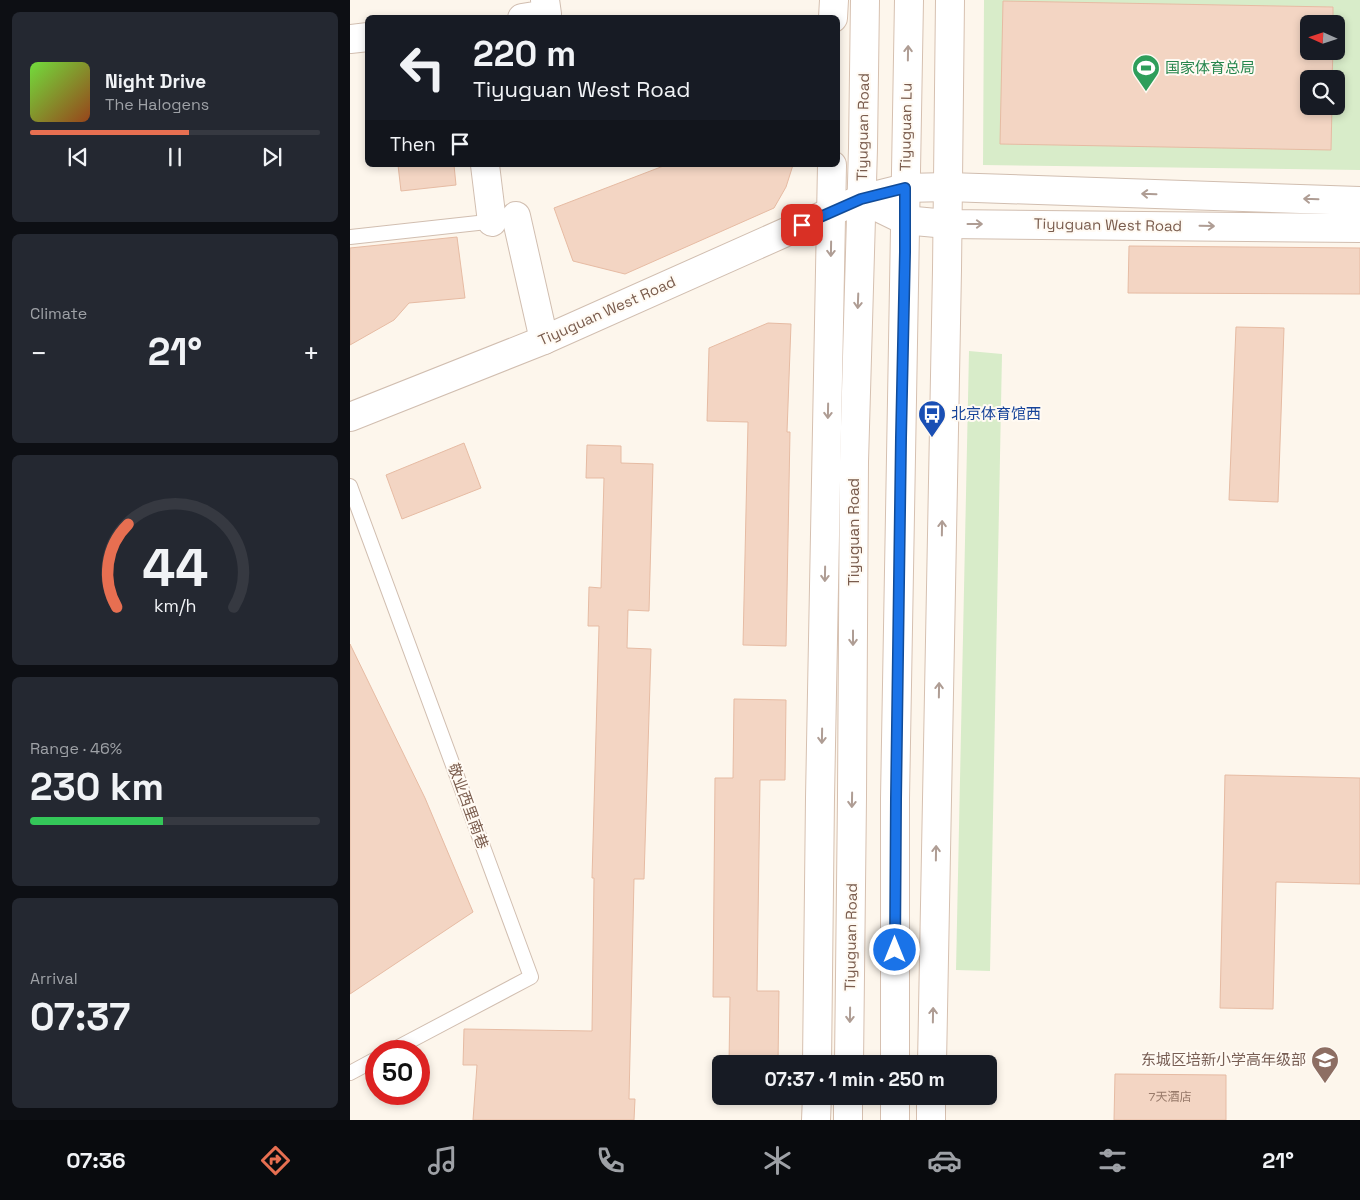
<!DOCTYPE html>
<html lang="en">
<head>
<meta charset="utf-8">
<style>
  :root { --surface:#171b24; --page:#242831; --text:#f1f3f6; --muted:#9ea1a6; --line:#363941; --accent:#e76f51 }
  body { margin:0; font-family:"Space Grotesk","Noto Sans SC",sans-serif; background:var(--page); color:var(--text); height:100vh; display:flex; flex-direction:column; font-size:19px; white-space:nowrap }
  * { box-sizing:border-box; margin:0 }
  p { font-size:16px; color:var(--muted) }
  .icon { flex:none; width:28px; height:28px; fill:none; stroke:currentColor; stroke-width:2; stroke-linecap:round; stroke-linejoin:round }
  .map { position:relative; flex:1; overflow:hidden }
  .details { display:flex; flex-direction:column; gap:12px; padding:12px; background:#0d0f14; width:350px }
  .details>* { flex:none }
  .banner { position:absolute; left:15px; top:15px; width:475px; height:152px; border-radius:8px; box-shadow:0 2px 8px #0003; background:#171b24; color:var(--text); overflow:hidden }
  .needle { width:32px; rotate:273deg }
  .buttons { position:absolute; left:950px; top:15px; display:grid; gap:10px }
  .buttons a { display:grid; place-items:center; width:45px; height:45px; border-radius:8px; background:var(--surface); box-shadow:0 2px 8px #0003; font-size:25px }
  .speed { position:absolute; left:15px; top:1040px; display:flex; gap:10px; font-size:25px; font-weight:700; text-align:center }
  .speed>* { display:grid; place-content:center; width:65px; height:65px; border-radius:50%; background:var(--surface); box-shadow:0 2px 8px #0003; line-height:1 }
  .speed .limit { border:8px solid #d22; background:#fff; color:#111 }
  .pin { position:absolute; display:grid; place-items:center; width:42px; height:42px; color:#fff; margin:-21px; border-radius:10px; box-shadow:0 2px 8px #0006 }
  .me { position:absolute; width:55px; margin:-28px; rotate:0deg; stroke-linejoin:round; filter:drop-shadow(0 0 4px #0008) }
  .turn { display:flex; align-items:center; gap:18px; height:105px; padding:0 25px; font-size:22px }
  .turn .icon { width:65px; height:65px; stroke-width:2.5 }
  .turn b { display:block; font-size:35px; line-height:42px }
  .then { display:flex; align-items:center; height:48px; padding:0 25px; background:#0003; gap:10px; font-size:19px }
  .big { font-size:38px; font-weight:600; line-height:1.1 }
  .details .widget { flex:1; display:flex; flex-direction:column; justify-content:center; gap:8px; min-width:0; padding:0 18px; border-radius:8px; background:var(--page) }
  .details .dial { align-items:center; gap:0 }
  .dial svg { height:130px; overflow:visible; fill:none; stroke:var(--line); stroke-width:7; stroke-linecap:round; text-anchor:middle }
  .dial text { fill:var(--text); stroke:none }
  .song { display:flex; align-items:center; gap:15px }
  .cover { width:60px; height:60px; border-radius:8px; background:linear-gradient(135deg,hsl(100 70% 55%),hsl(20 70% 35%)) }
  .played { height:5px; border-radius:2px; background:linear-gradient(90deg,var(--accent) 55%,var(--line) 55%) }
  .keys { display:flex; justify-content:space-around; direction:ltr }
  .heat { display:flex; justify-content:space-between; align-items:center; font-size:28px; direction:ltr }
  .charge { height:8px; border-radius:4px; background:linear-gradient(90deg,#34c759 46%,var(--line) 0) }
  .trip { position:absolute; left:362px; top:1055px; width:285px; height:50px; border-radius:8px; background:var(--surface); box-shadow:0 2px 8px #0003; font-weight:600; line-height:50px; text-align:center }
  .dock { display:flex; height:80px; justify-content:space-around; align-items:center; background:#090b0e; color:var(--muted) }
  .dock .icon { width:35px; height:35px }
  .dock .active { color:var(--accent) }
  .dock b { font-size:22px; color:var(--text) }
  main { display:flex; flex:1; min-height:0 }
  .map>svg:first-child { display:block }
  .green { fill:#d8ecc9; fill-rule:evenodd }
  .building { fill:#f3d5c3; stroke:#e6bba3 }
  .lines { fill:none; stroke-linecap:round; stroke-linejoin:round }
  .lane-casing { stroke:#d1beb0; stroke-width:16 }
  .street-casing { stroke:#d1beb0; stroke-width:30 }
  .secondary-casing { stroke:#d6c0b0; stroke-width:30 }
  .lane { stroke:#fff; stroke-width:14 }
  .street { stroke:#fff; stroke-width:28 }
  .secondary { stroke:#fff; stroke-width:28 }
  .oneway { stroke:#af9d94 }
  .route-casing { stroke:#114b97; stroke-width:12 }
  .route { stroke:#1a73e8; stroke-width:9 }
  .labels { text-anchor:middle; stroke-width:4; stroke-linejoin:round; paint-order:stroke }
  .number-label { font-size:12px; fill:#987a6a }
  .leisure-label { font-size:15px; fill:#27864d; stroke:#fffaf3; text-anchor:start }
  .street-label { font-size:15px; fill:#7a5c4d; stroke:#fffaf3 }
  .transit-label { font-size:15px; fill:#164399; stroke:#fffaf3; text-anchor:start }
  .education-label { font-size:15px; fill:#785e54; stroke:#fffaf3; text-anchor:end }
</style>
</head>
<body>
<main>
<section class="details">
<div class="widget">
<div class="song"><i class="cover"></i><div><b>Night Drive</b><p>The Halogens</p></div></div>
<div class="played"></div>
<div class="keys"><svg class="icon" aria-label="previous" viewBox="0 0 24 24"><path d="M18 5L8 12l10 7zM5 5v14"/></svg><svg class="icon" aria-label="pause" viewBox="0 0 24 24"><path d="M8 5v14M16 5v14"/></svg><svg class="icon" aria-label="next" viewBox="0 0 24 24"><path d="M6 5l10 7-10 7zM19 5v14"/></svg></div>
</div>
<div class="widget"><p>Climate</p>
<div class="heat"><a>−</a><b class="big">21°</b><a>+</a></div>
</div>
<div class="widget dial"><svg viewBox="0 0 100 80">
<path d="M14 69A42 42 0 1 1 86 69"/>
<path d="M14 69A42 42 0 0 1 21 18" stroke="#e76f51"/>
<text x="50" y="56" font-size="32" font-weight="700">44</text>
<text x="50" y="72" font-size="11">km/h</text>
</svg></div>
<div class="widget"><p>Range · 46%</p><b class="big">230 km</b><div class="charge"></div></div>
<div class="widget"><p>Arrival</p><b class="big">07:37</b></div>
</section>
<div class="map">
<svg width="1010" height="1120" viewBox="0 0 1010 1120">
  <rect width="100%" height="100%" fill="#fdf6ec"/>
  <g class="green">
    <path d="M634,0H1010V170L633,165ZM959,24H986V51H959ZM959,79H986V106H959Z"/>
    <path d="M619,351L652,354L640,971L606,970Z"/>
  </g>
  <g class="building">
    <path d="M653,1L983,7V24H959V51H983L982,79H959V106H982L981,150L650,144Z"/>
    <path d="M48,165H104L106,185L51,191Z"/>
    <path d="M316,165H443L436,187L424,208L275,274L223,261L204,208Z"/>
    <path d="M107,237L115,298L59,303L44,320L0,345V248Z"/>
    <path d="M779,246L1010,248V294L778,293Z"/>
    <path d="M418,323L441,324L437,432H440L436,646L393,645L398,422L357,421L359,348Z"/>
    <path d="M886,327L934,328L928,502L879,500Z"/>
    <path d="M114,443L131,488L52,519L36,475Z"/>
    <path d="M237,445L271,446V463L303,464L299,611L278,610L277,648L301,649L294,879H284L279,1099H285L284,1120H123L127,1065H113L114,1029L242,1031L244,878H242L249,626H238L239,587L251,588L254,478H236Z"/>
    <path d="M0,644L75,798L123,912L0,994Z"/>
    <path d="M384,699L436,700L435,780H410L407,991H429L428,1064H379L380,997H363L365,778H383Z"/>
    <path d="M875,775L1010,778V884L926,882L923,1009L870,1008Z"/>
    <path d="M765,1074L876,1075V1120H764Z"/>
  </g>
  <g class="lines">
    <g class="lane-casing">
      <g id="lane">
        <path d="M0,237L146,221"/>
        <path d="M0,486L181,977L41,1051"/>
        <path d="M0,1073L26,1059"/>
      </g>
    </g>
    <g class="street-casing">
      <g id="street">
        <path d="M172,18L197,14L195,0"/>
        <path d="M0,39L18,37"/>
        <path d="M135,165L142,222"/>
        <path d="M511,199L554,220L597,224L1010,228"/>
        <path d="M166,216L194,340"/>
        <path d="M0,417L194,340L481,212L511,199L555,188L598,187L1010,201"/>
      </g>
    </g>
    <g class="secondary-casing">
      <g id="secondary">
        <path d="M483,18L484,0"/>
        <path d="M467,1064L470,798L482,165"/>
        <path d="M499,1064L502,797L504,462L513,148L515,0"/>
        <path d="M545,1064V799L559,0"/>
        <path d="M582,1064L597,270L600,0"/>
        <path d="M466,1120L467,1096"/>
        <path d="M498,1120V1096"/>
        <path d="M545,1120V1096"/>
        <path d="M581,1120V1096"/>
      </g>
    </g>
    <use href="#lane" class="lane"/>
    <use href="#street" class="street"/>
    <use href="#secondary" class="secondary"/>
  </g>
  <defs><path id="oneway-shaft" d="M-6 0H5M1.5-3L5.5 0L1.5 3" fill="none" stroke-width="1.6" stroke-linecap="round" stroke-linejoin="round" transform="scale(1.25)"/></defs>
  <g class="oneway">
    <use href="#oneway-shaft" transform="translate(558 53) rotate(-89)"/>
    <use href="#oneway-shaft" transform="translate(799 194) rotate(-178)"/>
    <use href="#oneway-shaft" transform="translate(961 199) rotate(-178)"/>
    <use href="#oneway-shaft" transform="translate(625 224)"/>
    <use href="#oneway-shaft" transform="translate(857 226) rotate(1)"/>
    <use href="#oneway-shaft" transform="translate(481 249) rotate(91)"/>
    <use href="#oneway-shaft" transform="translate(508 301) rotate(92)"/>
    <use href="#oneway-shaft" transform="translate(478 411) rotate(91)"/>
    <use href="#oneway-shaft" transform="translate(592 528) rotate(-89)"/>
    <use href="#oneway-shaft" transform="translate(475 574) rotate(91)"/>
    <use href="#oneway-shaft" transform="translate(503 638) rotate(90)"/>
    <use href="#oneway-shaft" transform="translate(589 690) rotate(-89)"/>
    <use href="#oneway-shaft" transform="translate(472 736) rotate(91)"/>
    <use href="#oneway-shaft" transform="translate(502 800) rotate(91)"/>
    <use href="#oneway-shaft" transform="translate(586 853) rotate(-89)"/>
    <use href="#oneway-shaft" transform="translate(500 1015) rotate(91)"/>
    <use href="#oneway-shaft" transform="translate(583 1015) rotate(-89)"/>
  </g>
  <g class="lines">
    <g class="route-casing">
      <path id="route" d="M452,225L511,199L555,188V252L551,438L546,799L545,950"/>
    </g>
    <use href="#route" class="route"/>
  </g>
  <defs>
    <g id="stadium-pin" transform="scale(1.4375)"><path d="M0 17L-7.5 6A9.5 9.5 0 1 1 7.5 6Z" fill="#2e9e5b" stroke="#fffaf3"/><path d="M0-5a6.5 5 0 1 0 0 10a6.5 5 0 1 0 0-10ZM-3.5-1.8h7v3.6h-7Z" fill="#fff"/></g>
    <g id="bus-pin" transform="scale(1.4375)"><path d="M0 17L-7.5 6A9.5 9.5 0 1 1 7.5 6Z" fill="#1a4fb4" stroke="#fffaf3"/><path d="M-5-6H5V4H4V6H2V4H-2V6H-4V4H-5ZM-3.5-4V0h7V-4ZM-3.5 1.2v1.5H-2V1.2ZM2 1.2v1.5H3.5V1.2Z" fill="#fff"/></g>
    <g id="school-pin" transform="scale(1.4375)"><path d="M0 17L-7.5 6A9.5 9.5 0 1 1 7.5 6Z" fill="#8d6e63" stroke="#fffaf3"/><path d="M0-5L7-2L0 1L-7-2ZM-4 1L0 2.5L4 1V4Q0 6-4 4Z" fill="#fff"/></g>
  </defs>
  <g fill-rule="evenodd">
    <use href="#stadium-pin" x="796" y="68"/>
    <use href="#bus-pin" x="582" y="414"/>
    <use href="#school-pin" x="975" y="1060"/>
  </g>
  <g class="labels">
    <g class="number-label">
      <text x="820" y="1101">7天酒店</text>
    </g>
    <g class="leisure-label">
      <text x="815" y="73">国家体育总局</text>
    </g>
    <g class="street-label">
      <text transform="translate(513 127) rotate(-89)" y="5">Tiyuguan Road</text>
      <text transform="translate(556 127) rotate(-89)" y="5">Tiyuguan Lu</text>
      <text transform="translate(758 225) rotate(1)" y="5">Tiyuguan West Road</text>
      <text transform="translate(257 311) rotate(-24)" y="5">Tiyuguan West Road</text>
      <text transform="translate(504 532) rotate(-90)" y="5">Tiyuguan Road</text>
      <text transform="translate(118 806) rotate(70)" y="5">敬业西里南巷</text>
      <text transform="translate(501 937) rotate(-89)" y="5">Tiyuguan Road</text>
    </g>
    <g class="transit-label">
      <text x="601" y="419">北京体育馆西</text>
    </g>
    <g class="education-label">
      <text x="956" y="1065">东城区培新小学高年级部</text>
    </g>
  </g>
</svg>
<div class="buttons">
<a><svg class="needle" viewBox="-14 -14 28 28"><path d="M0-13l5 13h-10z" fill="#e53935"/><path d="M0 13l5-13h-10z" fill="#9ea1a6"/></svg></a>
<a><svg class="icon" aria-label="search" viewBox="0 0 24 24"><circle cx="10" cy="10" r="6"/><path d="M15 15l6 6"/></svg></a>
</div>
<div class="speed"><div class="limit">50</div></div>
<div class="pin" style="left:452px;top:225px;background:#d93025"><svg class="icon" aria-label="arrive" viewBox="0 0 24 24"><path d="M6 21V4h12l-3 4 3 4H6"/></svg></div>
<svg class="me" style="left:545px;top:950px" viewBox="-20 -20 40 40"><circle r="17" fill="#1a73e8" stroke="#fff" stroke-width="3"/><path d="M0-11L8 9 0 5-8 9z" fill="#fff"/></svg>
<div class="trip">07:37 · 1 min · 250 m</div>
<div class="banner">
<div class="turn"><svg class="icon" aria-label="left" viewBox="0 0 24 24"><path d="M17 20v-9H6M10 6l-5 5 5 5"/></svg><div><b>220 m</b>Tiyuguan West Road</div></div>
<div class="then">Then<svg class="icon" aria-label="arrive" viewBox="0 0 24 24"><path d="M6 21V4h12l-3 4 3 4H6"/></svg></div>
</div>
</div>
</main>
<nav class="dock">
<b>07:36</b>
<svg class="icon active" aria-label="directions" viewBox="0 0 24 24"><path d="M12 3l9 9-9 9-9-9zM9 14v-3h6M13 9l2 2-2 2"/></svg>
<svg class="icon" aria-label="music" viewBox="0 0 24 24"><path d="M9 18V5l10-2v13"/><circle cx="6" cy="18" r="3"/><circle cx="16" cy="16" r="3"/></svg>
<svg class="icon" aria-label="phone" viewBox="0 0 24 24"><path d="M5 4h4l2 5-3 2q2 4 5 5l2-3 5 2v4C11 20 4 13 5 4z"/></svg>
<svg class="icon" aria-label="climate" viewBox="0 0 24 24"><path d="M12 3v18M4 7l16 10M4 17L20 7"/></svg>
<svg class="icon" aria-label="car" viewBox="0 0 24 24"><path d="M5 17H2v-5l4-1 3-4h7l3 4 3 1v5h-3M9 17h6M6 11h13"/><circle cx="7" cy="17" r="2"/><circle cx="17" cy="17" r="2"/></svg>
<svg class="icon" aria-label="filters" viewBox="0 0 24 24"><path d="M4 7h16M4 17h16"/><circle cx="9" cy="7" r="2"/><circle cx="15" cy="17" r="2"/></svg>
<b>21°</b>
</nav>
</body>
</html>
